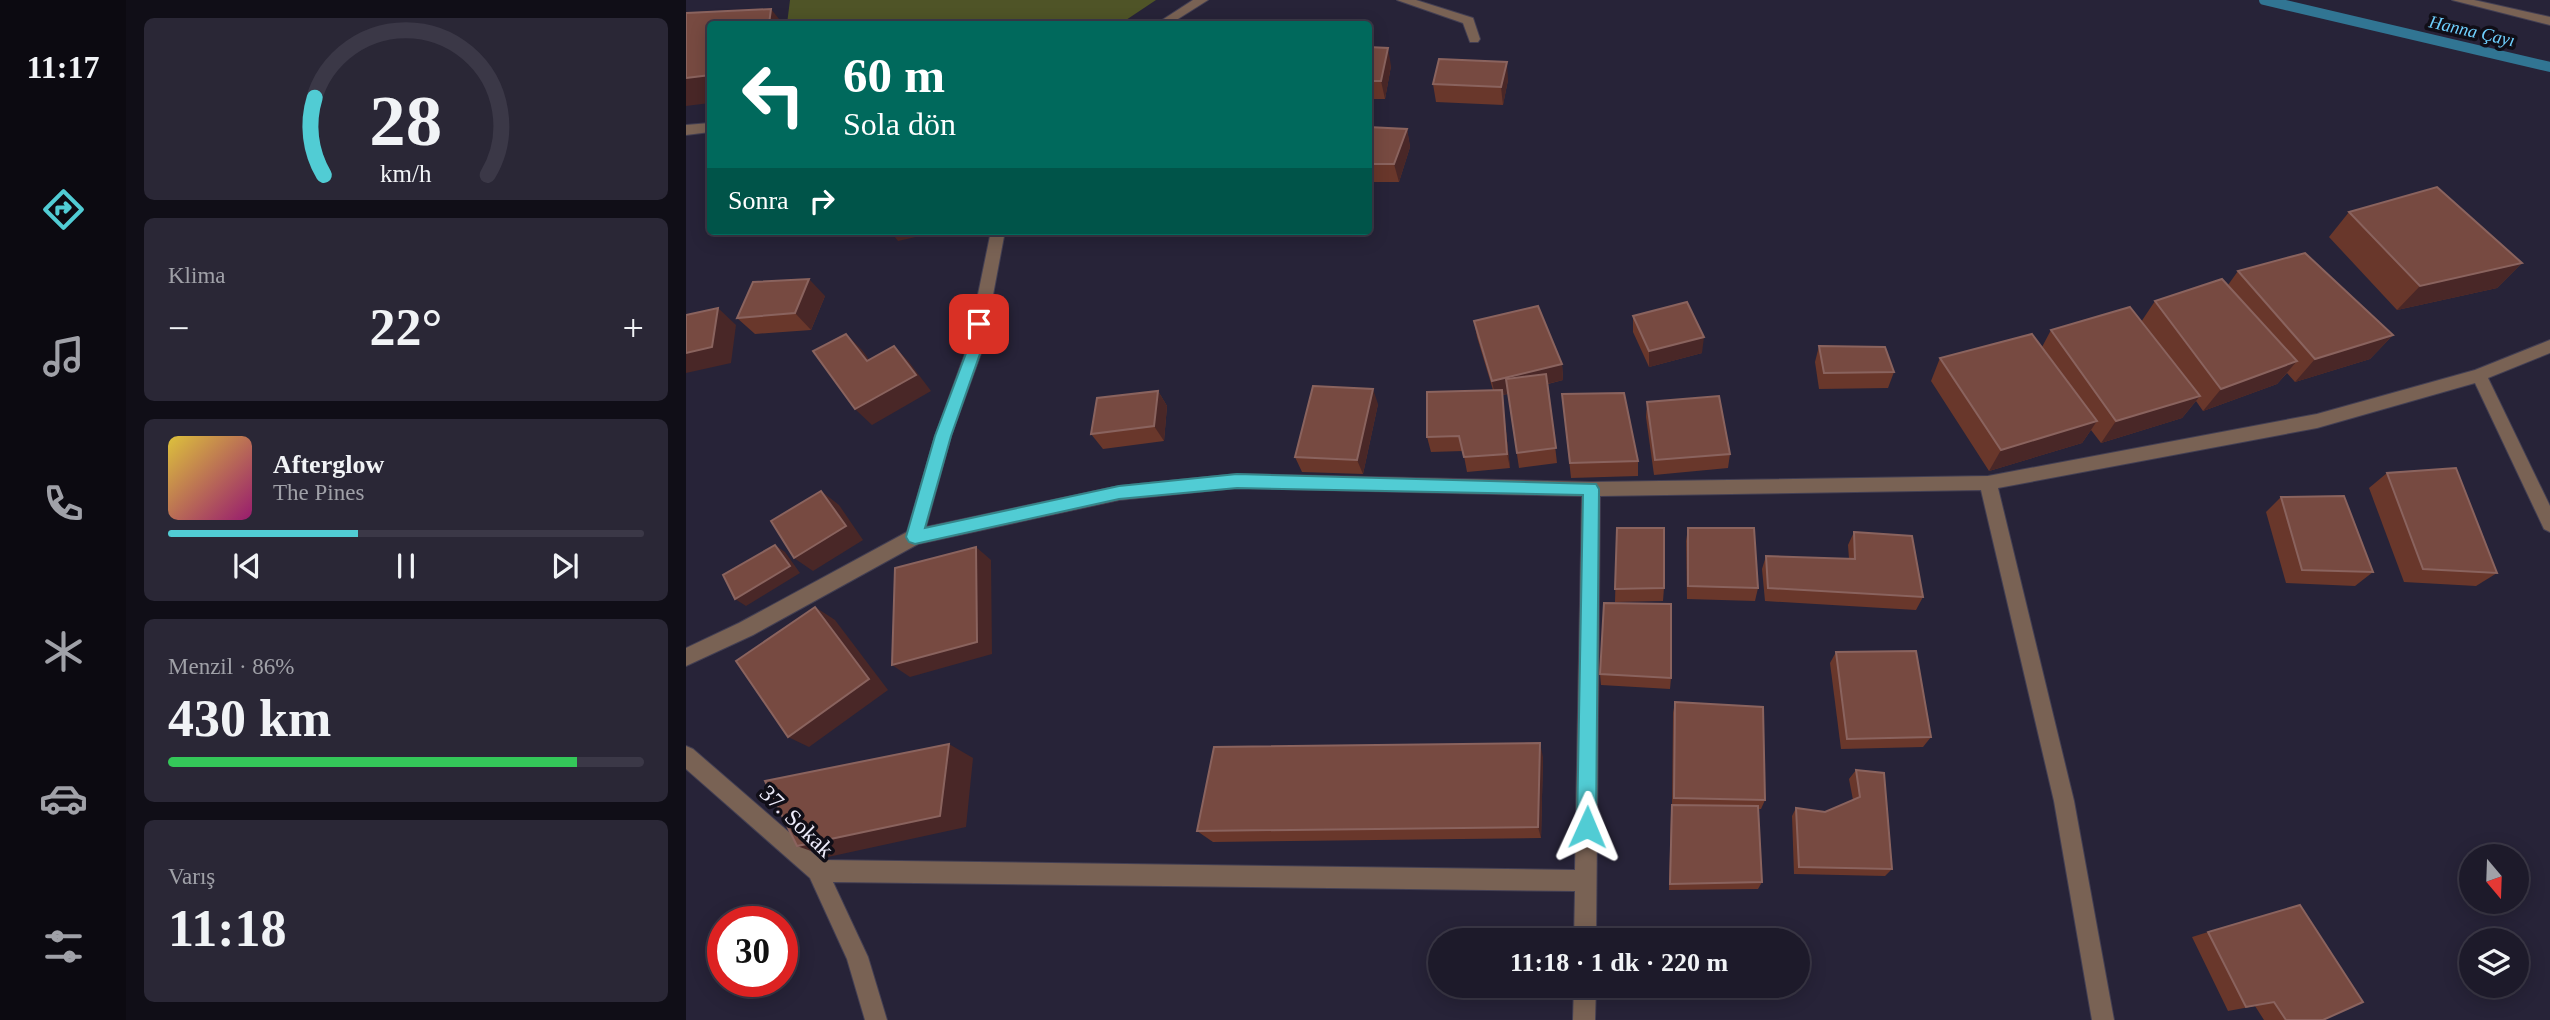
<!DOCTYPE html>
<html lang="tr">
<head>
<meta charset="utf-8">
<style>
  :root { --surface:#1d1a2a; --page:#2a2736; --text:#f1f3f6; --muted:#a0a1a8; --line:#3b3847; --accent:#51ccd4 }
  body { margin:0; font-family:"Times New Roman",serif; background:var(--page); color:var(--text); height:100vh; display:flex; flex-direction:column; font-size:26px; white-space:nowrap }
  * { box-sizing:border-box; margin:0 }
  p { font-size:23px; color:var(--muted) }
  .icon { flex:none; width:38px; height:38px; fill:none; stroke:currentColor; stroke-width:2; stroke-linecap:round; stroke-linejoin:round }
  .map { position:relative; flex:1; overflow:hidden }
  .side { display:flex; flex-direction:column; gap:18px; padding:18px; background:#100e17; width:560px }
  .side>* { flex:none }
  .top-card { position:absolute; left:21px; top:21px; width:665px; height:214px; border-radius:7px; box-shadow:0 4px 18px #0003,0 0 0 2px var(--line); background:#00695c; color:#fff; overflow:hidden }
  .needle { width:46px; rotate:161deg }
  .fabs { position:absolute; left:1773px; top:844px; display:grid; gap:14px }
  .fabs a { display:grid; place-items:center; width:70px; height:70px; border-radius:50%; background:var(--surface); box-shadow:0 4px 18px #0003,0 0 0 2px var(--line); font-size:35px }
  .speed { position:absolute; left:21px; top:906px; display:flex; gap:14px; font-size:35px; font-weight:700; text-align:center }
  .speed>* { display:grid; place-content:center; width:91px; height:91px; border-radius:50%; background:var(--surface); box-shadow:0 4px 18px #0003,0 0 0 2px var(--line); line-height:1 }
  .speed .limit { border:10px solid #d22; background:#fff; color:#111 }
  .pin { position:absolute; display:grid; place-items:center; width:60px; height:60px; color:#fff; margin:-30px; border-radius:14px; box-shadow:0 4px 10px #0006 }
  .me { position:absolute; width:77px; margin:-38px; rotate:1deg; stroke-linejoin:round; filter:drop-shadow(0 0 5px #0008) }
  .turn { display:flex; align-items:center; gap:24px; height:147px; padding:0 21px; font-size:32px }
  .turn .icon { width:91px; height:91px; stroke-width:2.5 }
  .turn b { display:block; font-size:49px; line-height:60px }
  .then { display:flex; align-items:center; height:66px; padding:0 21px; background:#0003; gap:14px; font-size:26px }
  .big { font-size:52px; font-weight:700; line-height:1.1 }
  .side .widget { flex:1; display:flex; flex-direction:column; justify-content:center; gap:10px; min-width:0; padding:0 24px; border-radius:10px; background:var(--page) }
  .side .dial { align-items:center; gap:0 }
  .dial svg { height:182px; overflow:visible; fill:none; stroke:var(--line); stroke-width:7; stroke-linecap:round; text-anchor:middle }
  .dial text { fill:var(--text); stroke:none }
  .song { display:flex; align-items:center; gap:21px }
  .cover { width:84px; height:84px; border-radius:10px; background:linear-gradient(135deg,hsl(50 70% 55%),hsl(320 70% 35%)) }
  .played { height:7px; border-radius:4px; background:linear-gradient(90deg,var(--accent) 40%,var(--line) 40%) }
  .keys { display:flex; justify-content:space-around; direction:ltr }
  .heat { display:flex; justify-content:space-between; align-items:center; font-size:38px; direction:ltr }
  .charge { height:10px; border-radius:5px; background:linear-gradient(90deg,#34c759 86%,var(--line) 0) }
  .trip { position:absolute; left:742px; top:928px; width:382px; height:70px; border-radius:35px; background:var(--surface); box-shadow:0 4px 18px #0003,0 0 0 2px var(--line); font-weight:700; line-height:70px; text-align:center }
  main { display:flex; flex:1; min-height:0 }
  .menu { display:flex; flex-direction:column; width:126px; justify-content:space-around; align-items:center; background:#0c0a11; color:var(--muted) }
  .menu .icon { width:49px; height:49px }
  .menu .on { color:var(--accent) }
  .menu b { font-size:32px; color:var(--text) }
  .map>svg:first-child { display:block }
  .green { fill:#4f5427 }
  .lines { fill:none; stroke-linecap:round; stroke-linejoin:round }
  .stream { stroke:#317593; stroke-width:10 }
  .minor-casing { stroke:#433f53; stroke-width:2 }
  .minor { fill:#796254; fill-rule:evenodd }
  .wall { fill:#69372b }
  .shaded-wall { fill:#492727 }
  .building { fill:#774a41; stroke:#8a635e; stroke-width:2 }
  .route { fill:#51ccd4; stroke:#35858a; stroke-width:2 }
  .labels { text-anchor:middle; stroke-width:7; stroke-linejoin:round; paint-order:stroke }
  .far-water-label { font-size:18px; font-style:italic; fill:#6fd1ff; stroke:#100e17 }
  .near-street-label { font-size:23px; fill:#edebfa; stroke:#100e17 }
</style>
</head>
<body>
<main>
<nav class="menu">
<b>11:17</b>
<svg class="icon on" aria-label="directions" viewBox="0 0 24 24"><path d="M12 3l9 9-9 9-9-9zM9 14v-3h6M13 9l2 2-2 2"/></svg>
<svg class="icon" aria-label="music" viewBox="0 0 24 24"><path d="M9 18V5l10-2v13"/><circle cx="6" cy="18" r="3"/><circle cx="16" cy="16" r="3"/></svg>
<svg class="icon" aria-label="phone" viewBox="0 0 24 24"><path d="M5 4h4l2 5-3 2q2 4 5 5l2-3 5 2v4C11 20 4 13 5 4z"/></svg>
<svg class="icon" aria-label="climate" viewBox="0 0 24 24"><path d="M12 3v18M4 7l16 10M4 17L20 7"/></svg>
<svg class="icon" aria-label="car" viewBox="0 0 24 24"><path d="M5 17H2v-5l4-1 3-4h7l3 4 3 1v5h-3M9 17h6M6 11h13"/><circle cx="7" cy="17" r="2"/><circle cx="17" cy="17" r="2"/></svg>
<svg class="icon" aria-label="filters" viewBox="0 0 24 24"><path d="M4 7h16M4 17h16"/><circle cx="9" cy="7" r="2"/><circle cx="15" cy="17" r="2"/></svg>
</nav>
<section class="side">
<div class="widget dial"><svg viewBox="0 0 100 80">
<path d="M14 69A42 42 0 1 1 86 69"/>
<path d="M14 69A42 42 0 0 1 10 35" stroke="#51ccd4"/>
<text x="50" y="56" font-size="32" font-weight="700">28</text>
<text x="50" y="72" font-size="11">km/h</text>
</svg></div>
<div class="widget"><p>Klima</p>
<div class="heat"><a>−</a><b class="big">22°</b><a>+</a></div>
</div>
<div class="widget">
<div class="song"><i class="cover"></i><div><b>Afterglow</b><p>The Pines</p></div></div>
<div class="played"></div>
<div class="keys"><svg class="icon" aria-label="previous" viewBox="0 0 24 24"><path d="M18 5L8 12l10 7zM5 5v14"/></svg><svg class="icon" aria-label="pause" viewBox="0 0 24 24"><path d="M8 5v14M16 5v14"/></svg><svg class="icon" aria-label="next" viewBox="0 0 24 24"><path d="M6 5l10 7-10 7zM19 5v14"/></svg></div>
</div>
<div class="widget"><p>Menzil · 86%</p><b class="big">430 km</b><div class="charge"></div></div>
<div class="widget"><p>Varış</p><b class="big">11:18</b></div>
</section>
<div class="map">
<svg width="1864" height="1020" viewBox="0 0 1864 1020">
  <rect width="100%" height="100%" fill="#272338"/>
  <path class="green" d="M104,0H470L434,24H101Z"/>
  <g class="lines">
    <path class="stream" d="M1578,0L1864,67"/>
    <g class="minor-casing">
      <g id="minor">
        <path d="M507,0H522L484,24H470Z"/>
        <path d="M711,0H730L787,18L794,39L792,42H784L777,23Z"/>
        <path d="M1766,0H1788L1864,17V25Z"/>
        <path d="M24,123V132L0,135V125Z"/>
        <path d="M305,231H319L297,348L265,436L240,527L433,486L551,474L905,482L1302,476L1631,414L1789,370L1864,340V353L1802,378L1864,506V532L1858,529L1789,383L1631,428L1312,488L1388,801L1428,1020H1406L1368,801L1295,490L914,496L910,940H888L889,891L147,882L182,957L201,1020H179L161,959L124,878L0,769V746L7,749L135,860L889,870L896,496L551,488L433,500L232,544L67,635L0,666V648L53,623L221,532L249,436L281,348Z"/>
        <path d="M888,985H910L909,1020H887Z"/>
      </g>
    </g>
    <use href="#minor" class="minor"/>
  </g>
  <g class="wall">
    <path d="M682,47L705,66L699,99H682Z"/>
    <path d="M822,80L817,105L750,102L747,84Z"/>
    <path d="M682,127L721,129L724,147L713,182H682Z"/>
    <path d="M1663,212L1836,263L1811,288L1711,310L1643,237Z"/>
    <path d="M1552,271L1707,335L1684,359L1609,382L1601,373L1591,384L1517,411L1510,401L1496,418L1415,443L1405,430L1396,443L1303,471L1245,381L1254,358L1356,347L1365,330L1455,322L1469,301L1542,285Z"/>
    <path d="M139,296L125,330L69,334L51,318Z"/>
    <path d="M947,316L1016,353L963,367L947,332Z"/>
    <path d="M788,321L876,364L877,380L862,384L871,463L833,468L822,394L816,395L824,468L781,472L777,451L745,452L741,437L807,390L791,337Z"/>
    <path d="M1133,346L1208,372L1202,388L1133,389L1129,362Z"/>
    <path d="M472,391L481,406L478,441L417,449L405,434Z"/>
    <path d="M876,394L952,461V476L885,478Z"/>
    <path d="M961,402L1044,454L1042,468L968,475L960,417Z"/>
    <path d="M692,404L677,474L616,472L609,457Z"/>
    <path d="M1701,473L1811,573L1790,586L1718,582L1683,488Z"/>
    <path d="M1595,497L1687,572L1669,586L1600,583L1580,512Z"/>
    <path d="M931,528L978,588L977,601L929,602Z"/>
    <path d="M1002,528L1072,588L1069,601L1001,599L1000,541Z"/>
    <path d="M1168,532L1237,597L1230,610L1079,601L1076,569L1080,556L1163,559L1162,545Z"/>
    <path d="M1150,652L1245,737L1237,747L1155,749L1144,663Z"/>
    <path d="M914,674L985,678L984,689L915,685Z"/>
    <path d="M989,702L1079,800L1075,809H1072L1076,882L1072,889L983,890L985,813L986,805L987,713Z"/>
    <path d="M857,757L855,838L527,842L511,831Z"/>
    <path d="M1170,770L1206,869L1199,876L1108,874L1106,816L1110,808L1139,812L1167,800L1163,779Z"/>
    <path d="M1522,932L1637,1020H1578L1569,1006L1542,1011L1506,937Z"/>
  </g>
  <g class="shaded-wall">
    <path d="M85,9L97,24H83Z"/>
    <path d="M702,48L705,66L699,99L695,81Z"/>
    <path d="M821,62L822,80L817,105L815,87Z"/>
    <path d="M24,75V103L0,106V78Z"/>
    <path d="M721,129L724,147L713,182L708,164Z"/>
    <path d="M210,231H243V234L212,241L205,232Z"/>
    <path d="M1836,263L1811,288L1711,310L1734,286Z"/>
    <path d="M123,279L139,296L125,330L109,313Z"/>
    <path d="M32,308L50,325L45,363L0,373V353Z"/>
    <path d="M160,334L176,350L196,377L181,361Z"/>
    <path d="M1707,335L1684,359L1609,382L1629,359Z"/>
    <path d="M1018,337L1016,353L963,367V351Z"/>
    <path d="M208,346L223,362L245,391L186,425L169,409Z"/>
    <path d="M1611,361L1591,384L1517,411L1535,389Z"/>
    <path d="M876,364L877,380L816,395L824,468L806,381Z"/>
    <path d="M687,389L692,404L677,474L671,460Z"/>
    <path d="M472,391L481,406L478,441L468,426Z"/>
    <path d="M1514,396L1496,418L1415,443L1430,421Z"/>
    <path d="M1411,421L1396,443L1303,471L1315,450Z"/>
    <path d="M135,491L153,505L177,540L127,571L108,558Z"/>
    <path d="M89,545L99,552L114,573L60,606L49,599Z"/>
    <path d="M290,547L305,560L306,654L224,677L206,665Z"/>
    <path d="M129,607L149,620L202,690L123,747L102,737Z"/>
    <path d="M854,743L857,757L855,838L852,827Z"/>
    <path d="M263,744L287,758L280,827L142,857L111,846Z"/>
  </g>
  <g class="building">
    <path d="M85,9L83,24H24V75L0,78V13Z"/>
    <path d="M682,47L702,48L695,81H682Z"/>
    <path d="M753,59L821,62L815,87L747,84Z"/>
    <path d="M682,127L721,129L708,164H682Z"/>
    <path d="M1751,187L1836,263L1734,286L1663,212Z"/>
    <path d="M1619,253L1707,335L1629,359L1552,271Z"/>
    <path d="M123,279L109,313L51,318L67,282Z"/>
    <path d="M1536,279L1611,361L1535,389L1469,301Z"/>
    <path d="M1001,302L1018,337L963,351L947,316Z"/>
    <path d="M852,306L876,364L806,381L788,321Z"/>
    <path d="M1444,307L1514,396L1430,421L1365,330Z"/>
    <path d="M32,308L26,347L0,353V315Z"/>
    <path d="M160,334L181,361L208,346L230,375L169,409L127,351Z"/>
    <path d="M1346,334L1411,421L1315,450L1254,358Z"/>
    <path d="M1133,346L1199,347L1208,372L1138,373Z"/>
    <path d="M860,374L870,448L831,453L820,379Z"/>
    <path d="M627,386L687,389L671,460L609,457Z"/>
    <path d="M816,390L821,454L778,457L773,436L741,437V392Z"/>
    <path d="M472,391L468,426L405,434L411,398Z"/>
    <path d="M938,393L952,461L884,463L876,394Z"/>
    <path d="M1033,396L1044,454L969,460L961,402Z"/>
    <path d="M1770,468L1811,573L1737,569L1701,473Z"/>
    <path d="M135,491L160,526L108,558L85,521Z"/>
    <path d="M1658,496L1687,572L1616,570L1595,497Z"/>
    <path d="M931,528H978V588L929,589Z"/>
    <path d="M1002,528H1068L1072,588L1002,586Z"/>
    <path d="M1168,532L1226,536L1237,597L1082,588L1080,556L1169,559Z"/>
    <path d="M89,545L104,566L49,599L37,575Z"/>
    <path d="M290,547L291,642L206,665L209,568Z"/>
    <path d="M918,603L985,604V678L914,674Z"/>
    <path d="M129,607L183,679L102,737L50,661Z"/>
    <path d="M1230,651L1245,737L1161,739L1150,652Z"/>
    <path d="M989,702L1077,707L1079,800L988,798Z"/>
    <path d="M854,743L852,827L511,831L528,747Z"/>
    <path d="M263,744L254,816L111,846L79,781Z"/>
    <path d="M1170,770L1198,773L1206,869L1113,867L1110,808L1139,812L1174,797Z"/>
    <path d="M986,805L1072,806L1076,882L984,884Z"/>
    <path d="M1614,905L1677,1002L1637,1020H1600L1588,1002L1560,1007L1522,932Z"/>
  </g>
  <path class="route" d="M293,319L300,324L296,348L265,436L239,528L433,486L551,474L910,484L913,489L910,827L907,833L901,836L894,833L891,827L897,495L551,488L433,499L229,544L223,542L220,537L249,436L282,348L286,324Z"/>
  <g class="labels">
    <g class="far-water-label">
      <text transform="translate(1786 31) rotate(13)" y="6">Hanna Çayı</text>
    </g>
    <g class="near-street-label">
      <text transform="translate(111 821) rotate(44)" y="8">37. Sokak</text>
    </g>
  </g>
</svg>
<div class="fabs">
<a><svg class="needle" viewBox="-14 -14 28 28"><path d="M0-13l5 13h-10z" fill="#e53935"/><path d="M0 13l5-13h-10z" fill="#a0a1a8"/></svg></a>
<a><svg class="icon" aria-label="layers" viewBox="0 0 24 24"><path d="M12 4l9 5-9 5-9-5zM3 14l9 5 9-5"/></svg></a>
</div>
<div class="speed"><div class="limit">30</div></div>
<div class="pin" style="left:293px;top:324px;background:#d93025"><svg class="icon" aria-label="arrive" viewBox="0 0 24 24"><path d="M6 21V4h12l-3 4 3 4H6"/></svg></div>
<svg class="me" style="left:901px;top:827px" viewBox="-20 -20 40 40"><path d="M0-17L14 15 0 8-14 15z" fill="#51ccd4" stroke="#fff" stroke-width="4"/></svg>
<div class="trip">11:18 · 1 dk · 220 m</div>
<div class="top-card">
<div class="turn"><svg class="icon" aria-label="left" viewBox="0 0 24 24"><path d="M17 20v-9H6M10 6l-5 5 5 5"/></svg><div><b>60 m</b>Sola dön</div></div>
<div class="then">Sonra<svg class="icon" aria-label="right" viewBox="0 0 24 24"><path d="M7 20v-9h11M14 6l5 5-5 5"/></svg></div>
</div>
</div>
</main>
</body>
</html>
